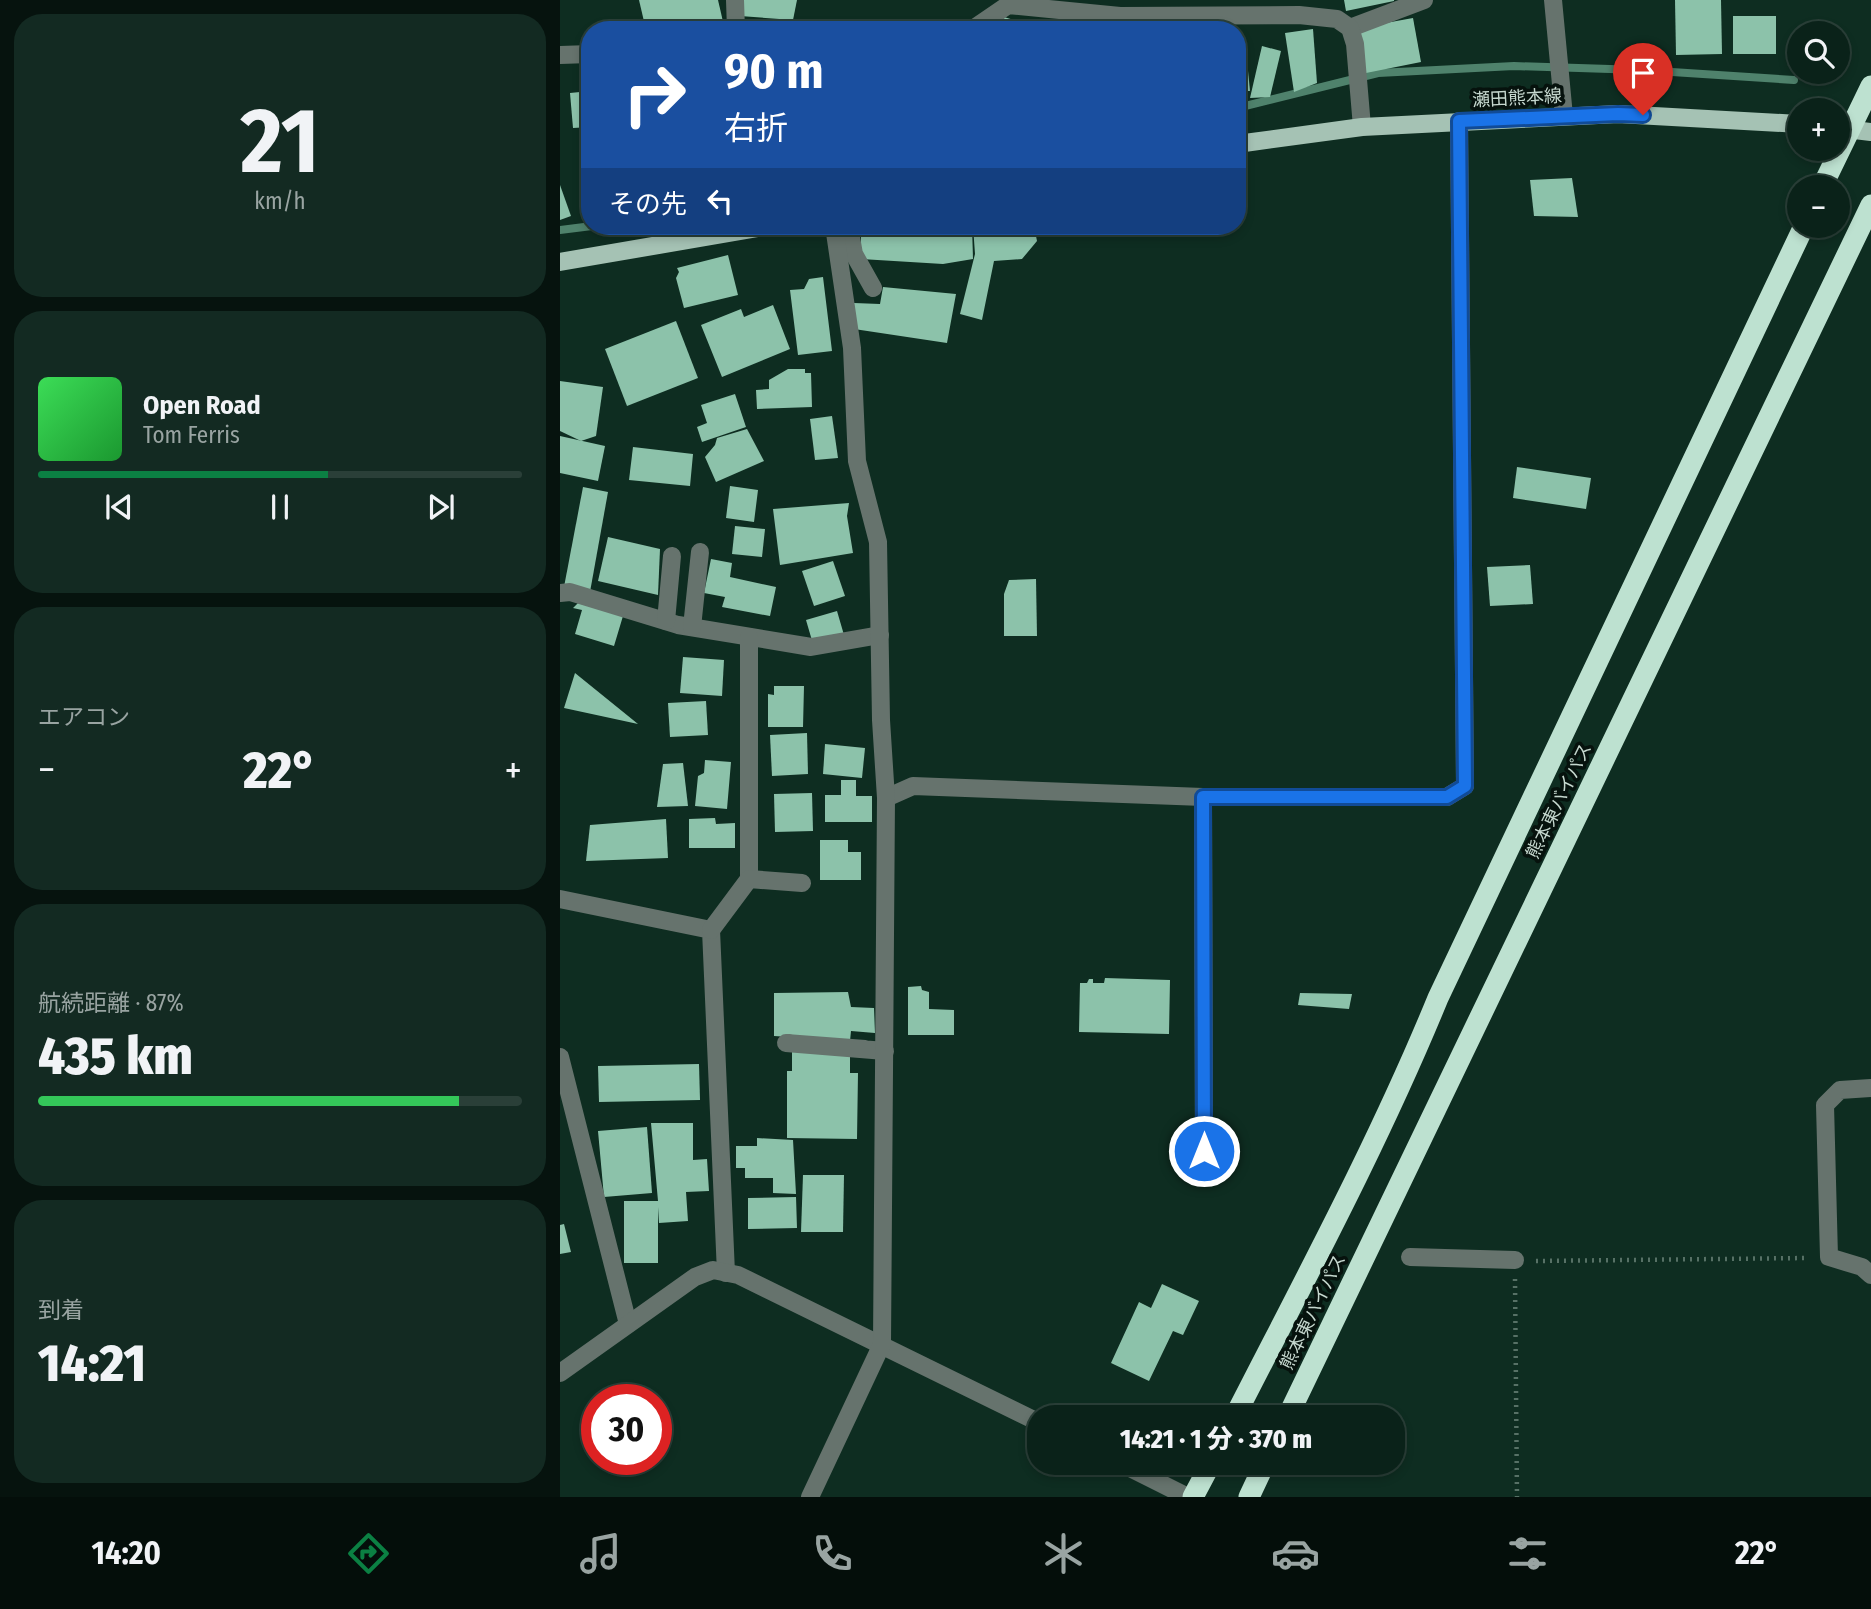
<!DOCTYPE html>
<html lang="ja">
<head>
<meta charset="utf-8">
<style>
  :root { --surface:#0a2219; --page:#132a22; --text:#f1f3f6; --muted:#99a4a2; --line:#2a3f38; --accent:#0b8043 }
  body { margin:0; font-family:"Fira Sans Condensed","Noto Sans JP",sans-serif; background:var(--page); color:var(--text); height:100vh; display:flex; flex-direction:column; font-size:26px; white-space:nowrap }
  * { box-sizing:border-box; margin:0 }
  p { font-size:23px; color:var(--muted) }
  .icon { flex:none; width:38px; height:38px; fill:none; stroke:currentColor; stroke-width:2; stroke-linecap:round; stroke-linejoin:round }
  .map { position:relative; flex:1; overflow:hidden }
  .side { display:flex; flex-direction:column; gap:14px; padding:14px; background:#06130e; width:560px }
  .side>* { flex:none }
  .banner { position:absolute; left:21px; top:21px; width:665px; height:214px; border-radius:28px; box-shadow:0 4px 10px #0003,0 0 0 2px var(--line); background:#1a4fa0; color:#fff; overflow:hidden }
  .fabs { position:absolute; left:1227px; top:21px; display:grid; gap:14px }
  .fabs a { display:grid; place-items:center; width:63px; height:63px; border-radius:50%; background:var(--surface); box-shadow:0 4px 10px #0003,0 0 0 2px var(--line); font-size:35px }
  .speed { position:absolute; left:21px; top:1384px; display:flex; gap:14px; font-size:35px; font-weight:700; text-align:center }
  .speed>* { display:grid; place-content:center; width:91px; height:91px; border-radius:50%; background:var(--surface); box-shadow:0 4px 10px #0003,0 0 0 2px var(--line); line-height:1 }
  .speed .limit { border:10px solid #d22; background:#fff; color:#111 }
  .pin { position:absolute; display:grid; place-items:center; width:60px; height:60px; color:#fff; margin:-72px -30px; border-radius:50% 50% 50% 0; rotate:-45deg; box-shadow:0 0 7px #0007 }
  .pin .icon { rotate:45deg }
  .me { position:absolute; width:77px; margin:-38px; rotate:0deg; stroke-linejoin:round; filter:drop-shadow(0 0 5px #0008) }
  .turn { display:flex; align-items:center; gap:24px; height:147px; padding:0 28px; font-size:32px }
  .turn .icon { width:91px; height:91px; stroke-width:2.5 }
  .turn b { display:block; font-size:49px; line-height:60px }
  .then { display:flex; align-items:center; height:66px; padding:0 28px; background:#0003; gap:14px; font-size:26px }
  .big { font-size:52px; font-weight:800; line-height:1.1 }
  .side .tile { flex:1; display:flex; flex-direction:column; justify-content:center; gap:10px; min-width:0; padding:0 24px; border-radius:28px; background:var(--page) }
  .side .dial { align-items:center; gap:0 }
  .dial b { font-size:91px; line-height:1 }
  .song { display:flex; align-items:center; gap:21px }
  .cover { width:84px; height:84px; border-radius:10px; background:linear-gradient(135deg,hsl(130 70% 55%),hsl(130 70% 35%)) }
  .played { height:7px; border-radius:4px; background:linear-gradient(90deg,var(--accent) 60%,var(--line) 60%) }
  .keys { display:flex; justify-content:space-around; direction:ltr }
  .heat { display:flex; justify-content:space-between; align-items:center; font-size:38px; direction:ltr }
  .charge { height:10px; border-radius:5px; background:linear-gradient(90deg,#34c759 87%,var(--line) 0) }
  .trip { position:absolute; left:467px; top:1405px; width:378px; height:70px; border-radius:28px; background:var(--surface); box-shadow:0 4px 10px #0003,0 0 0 2px var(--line); font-weight:800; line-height:70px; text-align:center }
  .tabs { display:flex; height:112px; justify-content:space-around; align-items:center; background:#040e0a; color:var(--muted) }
  .tabs .icon { width:49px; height:49px }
  .tabs .on { color:var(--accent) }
  .tabs b { font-size:32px; color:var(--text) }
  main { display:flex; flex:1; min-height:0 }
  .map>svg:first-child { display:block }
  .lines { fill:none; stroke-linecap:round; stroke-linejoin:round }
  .stream { stroke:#4f826c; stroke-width:8 }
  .building { fill:#8cc2aa }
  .path { stroke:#577166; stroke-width:4.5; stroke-dasharray:2 5; stroke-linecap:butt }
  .minor { stroke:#66736d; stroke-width:18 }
  .major { stroke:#a5c2b4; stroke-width:18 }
  .highway { stroke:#bde1d0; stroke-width:21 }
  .route-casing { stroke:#114b97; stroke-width:18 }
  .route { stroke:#1a73e8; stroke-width:12 }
  .labels { text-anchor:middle; stroke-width:7; stroke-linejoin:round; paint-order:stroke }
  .street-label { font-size:18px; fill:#c6d8cf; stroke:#06120d }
</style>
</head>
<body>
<main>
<section class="side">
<div class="tile dial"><b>21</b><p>km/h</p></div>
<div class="tile">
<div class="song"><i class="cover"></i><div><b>Open Road</b><p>Tom Ferris</p></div></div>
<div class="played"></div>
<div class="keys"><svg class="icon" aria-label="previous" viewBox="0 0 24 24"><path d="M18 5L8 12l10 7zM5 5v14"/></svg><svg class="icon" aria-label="pause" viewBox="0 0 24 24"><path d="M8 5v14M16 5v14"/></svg><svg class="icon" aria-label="next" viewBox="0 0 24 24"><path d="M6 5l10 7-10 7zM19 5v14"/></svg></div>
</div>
<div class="tile"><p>エアコン</p>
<div class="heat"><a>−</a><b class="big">22°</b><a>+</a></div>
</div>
<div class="tile"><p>航続距離 · 87%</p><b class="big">435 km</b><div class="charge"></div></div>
<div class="tile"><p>到着</p><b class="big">14:21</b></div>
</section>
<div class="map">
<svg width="1311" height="1497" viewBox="0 0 1311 1497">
  <rect width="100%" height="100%" fill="#0e2d21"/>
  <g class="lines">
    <g class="stream">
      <path d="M677,108L818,73L954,66L1081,70L1234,80"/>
      <path d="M0,230L32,226"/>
    </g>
  </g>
  <g class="building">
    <path d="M79,0H158L164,26L146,30H86Z"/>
    <path d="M183,0H237L233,20L180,16Z"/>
    <path d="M784,0H834V1L786,11Z"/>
    <path d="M1115,0H1161L1162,54L1116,55Z"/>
    <rect x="1173" y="16" width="43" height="38"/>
    <path d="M444,17L467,24L466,30H440Z"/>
    <path d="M853,18L861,62L806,73L798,28Z"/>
    <path d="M753,29L757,83L734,92L725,33Z"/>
    <path d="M702,46L721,51L710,97L690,98Z"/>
    <path d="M688,71L690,91H677V72Z"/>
    <path d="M30,91V127L13,128L10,93Z"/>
    <path d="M1012,178L1018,217L974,216L970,180Z"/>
    <path d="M0,185L11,216L0,220Z"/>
    <path d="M301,226H412L413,259L383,264L301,259Z"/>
    <path d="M413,226H474L477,241L462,259L434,261L422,320L400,314L415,254Z"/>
    <path d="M168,255L178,295L124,308L116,278L119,272L117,268Z"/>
    <path d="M263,277L272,351L238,355L230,290L244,289L249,279Z"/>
    <path d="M323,287L396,294L387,343L294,329V303L320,304Z"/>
    <path d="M213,305L230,349L162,377L141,325L181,309L184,317Z"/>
    <path d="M116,321L138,378L67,406L45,349Z"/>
    <path d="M228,369H245V373H251L252,407L197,409L196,390L209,389V380Z"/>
    <path d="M0,381L43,387L36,436L21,441L0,431Z"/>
    <path d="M175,394L186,427L142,442L137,427L147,423L141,405Z"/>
    <path d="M272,416L278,458L255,460L250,419Z"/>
    <path d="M187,429L204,461L156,482L145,457L155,445L157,438Z"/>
    <path d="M0,436L45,446L38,481L0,473Z"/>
    <path d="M73,447L133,454L130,486L69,480Z"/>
    <path d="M957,467L1031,478L1026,509L953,498Z"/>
    <path d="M170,486L198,490L194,522L166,518Z"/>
    <path d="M23,487L48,492L30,592L4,587Z"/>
    <path d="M289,503L287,516L293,553L220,565L213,509Z"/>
    <path d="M175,526L205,529L202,557L172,554Z"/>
    <path d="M48,537L100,549L98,595L38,581Z"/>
    <path d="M151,559L172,563L170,577L216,587L210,616L162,607L165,597L144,593Z"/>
    <path d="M273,561L285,596L254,606L242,571Z"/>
    <path d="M970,565L973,604L930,606L927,567Z"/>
    <path d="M476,579L477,636H444V594L449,580Z"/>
    <path d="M18,603L63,616L54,646L15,634L22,610L13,608Z"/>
    <path d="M277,611L284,635L253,644L246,620Z"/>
    <path d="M123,657L164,660L162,696L120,693Z"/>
    <path d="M15,673L78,724L4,708Z"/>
    <path d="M214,686H244L243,727H208V694L214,695Z"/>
    <path d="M146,701L148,735L110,737L108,703Z"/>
    <path d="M247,733L248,774L212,776L210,735Z"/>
    <path d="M265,744L305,748L302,778L263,774Z"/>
    <path d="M145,760L171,762L167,809L135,806L138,776L144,773Z"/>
    <path d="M123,763L128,806L97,807L103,764Z"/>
    <path d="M281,780H296V796H312V822H265V795H281Z"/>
    <path d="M252,793L253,831L215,832L214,794Z"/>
    <path d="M155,818L156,824L175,823V848H129V819Z"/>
    <path d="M106,819L108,858L26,861L30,825Z"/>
    <path d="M260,840H288V852H301V880H260Z"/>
    <path d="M545,978L610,980L609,1034L519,1032L520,983H527L529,979H533V983H544Z"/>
    <path d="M361,986L362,990L369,992V1009L394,1010V1035H348V987Z"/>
    <path d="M288,992L291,1007L314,1008L315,1033L291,1031L290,1041L214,1036V993Z"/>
    <path d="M740,993L792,994L789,1009L738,1005Z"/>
    <path d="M232,1052H290V1073H298L297,1139L227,1138V1071H232Z"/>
    <path d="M139,1064L140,1100L39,1102L38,1066Z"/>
    <path d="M91,1123H133V1160L147,1159L149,1191L126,1192L128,1221L99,1223L98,1207V1263H64V1201H98Z"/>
    <path d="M87,1127L92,1193L44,1197L38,1131Z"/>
    <path d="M197,1138L233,1140L236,1194L213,1193V1178H185V1168H176V1146H197Z"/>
    <path d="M243,1175H284L283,1232H241Z"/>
    <path d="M236,1197L237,1228L188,1229V1198Z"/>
    <path d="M4,1224L11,1252L0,1254V1225Z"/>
    <path d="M602,1284L639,1301L623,1335L613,1331L589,1381L551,1363L579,1302L591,1308Z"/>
  </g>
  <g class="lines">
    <g class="path">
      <path d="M976,1261L1247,1258"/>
      <path d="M955,1279L957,1497"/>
    </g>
    <g class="minor">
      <path d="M175,0L176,30"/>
      <path d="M993,0L1004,116"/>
      <path d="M790,28L864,0"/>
      <path d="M386,30L413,29L448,5L560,16L739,15L777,19L790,28L795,44L802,127"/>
      <path d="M0,55L30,54"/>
      <path d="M289,226L294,254L313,288"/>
      <path d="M0,593L10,592L118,625L251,647L320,635"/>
      <path d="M106,621L112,556"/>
      <path d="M132,627L140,552"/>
      <path d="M643,797L644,1151"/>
      <path d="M326,798L353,786L643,797H887L905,786L899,121"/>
      <path d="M189,879V637"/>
      <path d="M0,899L151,930L166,1273"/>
      <path d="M151,930L189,879L242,883"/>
      <path d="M305,1049L226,1043L325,1051"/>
      <path d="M0,1057L68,1324"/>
      <path d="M1311,1088L1280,1090L1265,1105L1269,1257L1302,1267L1311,1275"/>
      <path d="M850,1257L955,1260"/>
      <path d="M0,1373L135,1277L153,1270L178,1275L480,1423"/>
      <path d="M560,1463L628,1497"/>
      <path d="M250,1497L322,1344L326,798L321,720L318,542L297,461L292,348L274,226"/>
    </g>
    <g class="major">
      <path d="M1278,128L1311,132"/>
      <path d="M677,144L802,127L1058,114L1239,124"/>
      <path d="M0,262L209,226"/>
    </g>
    <g class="highway">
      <path d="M1262,187L1311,86"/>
      <path d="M674,1418C745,1279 819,1142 878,998L1244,226"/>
      <path d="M727,1418L1311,205"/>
      <path d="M633,1497L651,1463"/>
      <path d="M689,1497L705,1463"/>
    </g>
  </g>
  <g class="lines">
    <g class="route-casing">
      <path id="route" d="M644,1151L643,797H887L905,786L899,121L1058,114L1083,115"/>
    </g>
    <use href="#route" class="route"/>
  </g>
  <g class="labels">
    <g class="street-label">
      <text transform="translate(957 98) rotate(-3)" y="6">瀬田熊本線</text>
      <text transform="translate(999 801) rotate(-64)" y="6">熊本東バイパス</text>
      <text transform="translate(753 1312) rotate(-64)" y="6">熊本東バイパス</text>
    </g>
  </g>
</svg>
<div class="fabs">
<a><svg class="icon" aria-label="search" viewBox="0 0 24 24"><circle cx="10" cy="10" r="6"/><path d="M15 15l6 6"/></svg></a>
<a>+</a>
<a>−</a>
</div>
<div class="speed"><div class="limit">30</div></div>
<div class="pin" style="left:1083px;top:115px;background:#d93025"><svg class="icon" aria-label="arrive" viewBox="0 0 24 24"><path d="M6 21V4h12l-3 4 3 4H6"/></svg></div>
<svg class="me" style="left:644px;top:1151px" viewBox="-20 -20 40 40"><circle r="17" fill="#1a73e8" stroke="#fff" stroke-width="3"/><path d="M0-11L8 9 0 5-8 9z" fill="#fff"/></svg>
<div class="trip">14:21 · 1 分 · 370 m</div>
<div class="banner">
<div class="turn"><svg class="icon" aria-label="right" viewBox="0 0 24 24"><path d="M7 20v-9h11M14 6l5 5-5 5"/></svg><div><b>90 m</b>右折</div></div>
<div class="then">その先<svg class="icon" aria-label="left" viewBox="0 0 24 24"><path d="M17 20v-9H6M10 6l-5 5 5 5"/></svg></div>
</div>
</div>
</main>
<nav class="tabs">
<b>14:20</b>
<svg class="icon on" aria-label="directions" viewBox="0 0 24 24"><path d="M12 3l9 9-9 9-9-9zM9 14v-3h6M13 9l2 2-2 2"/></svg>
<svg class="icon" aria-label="music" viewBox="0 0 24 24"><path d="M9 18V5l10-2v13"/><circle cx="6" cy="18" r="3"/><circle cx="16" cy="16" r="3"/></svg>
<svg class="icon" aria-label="phone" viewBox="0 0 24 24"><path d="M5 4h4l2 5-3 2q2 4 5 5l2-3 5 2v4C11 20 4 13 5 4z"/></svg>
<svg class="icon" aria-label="climate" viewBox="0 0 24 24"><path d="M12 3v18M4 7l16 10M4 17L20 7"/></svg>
<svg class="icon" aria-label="car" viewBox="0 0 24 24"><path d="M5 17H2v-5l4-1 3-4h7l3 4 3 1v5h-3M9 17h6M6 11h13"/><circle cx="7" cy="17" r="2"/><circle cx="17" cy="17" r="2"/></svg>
<svg class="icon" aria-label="filters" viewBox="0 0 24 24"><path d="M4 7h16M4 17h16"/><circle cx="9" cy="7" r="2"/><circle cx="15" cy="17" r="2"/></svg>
<b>22°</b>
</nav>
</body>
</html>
